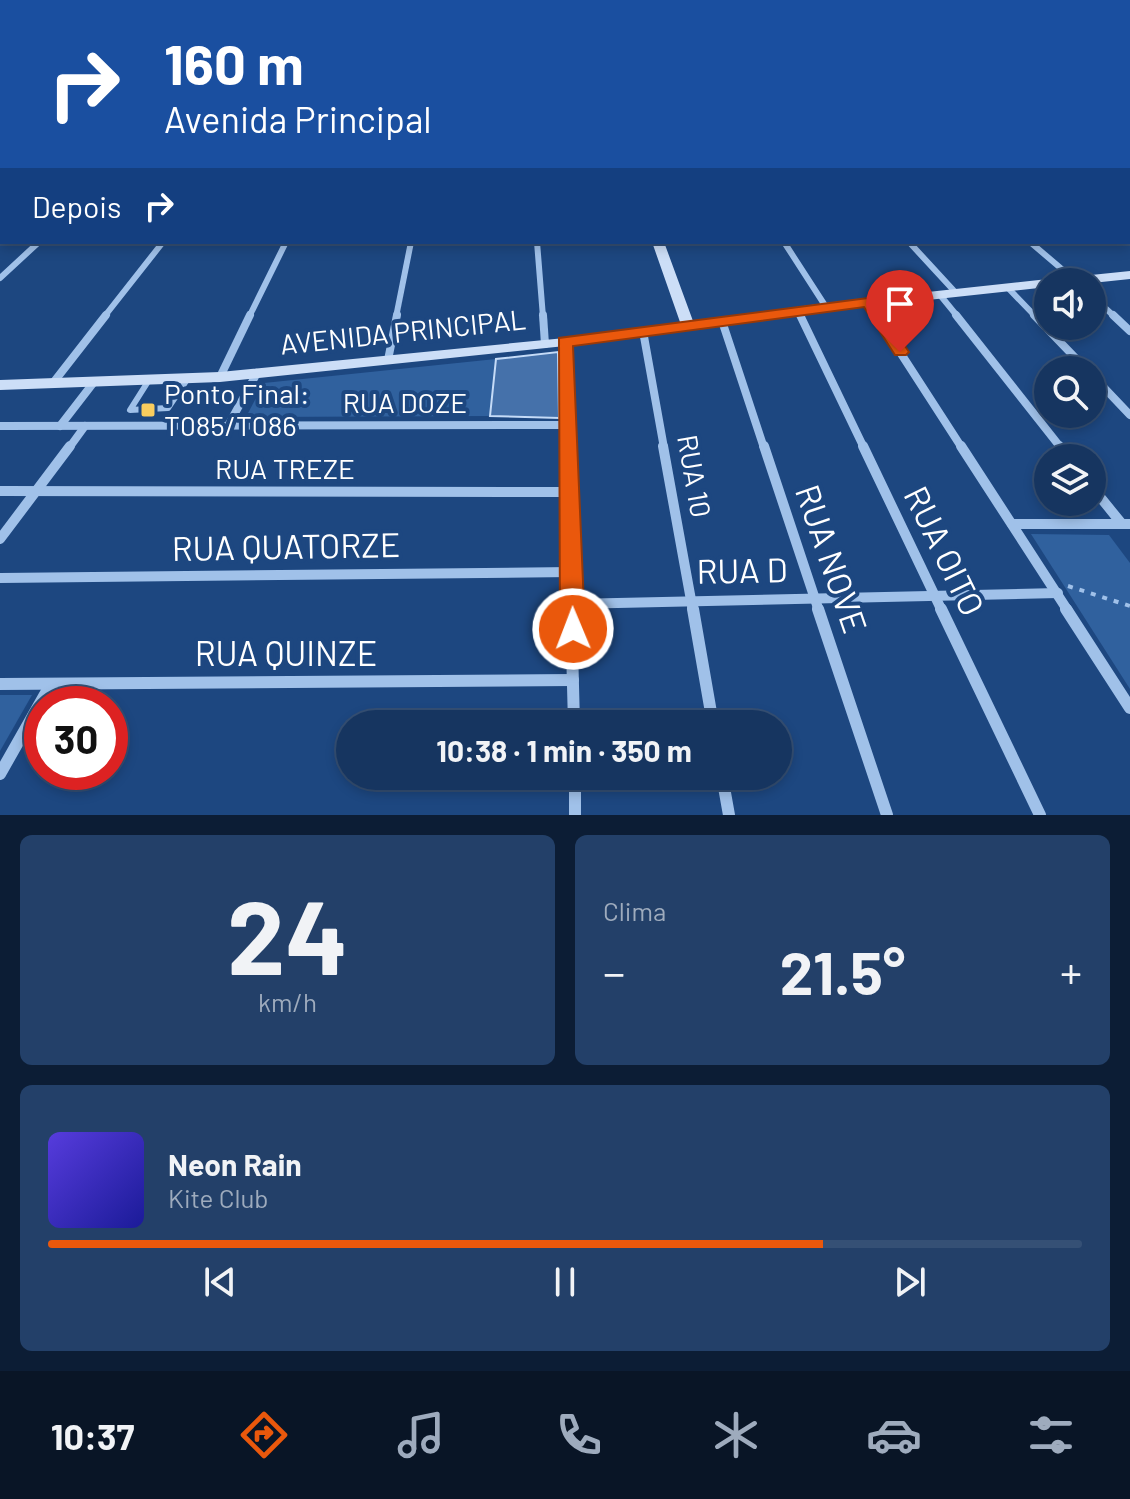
<!DOCTYPE html>
<html lang="pt">
<head>
<meta charset="utf-8">
<style>
  :root { --surface:#163560; --page:#234069; --text:#f1f3f6; --muted:#9eabbd; --line:#355075; --accent:#ea580c }
  body { margin:0; font-family:Barlow,sans-serif; background:var(--page); color:var(--text); height:100vh; display:flex; flex-direction:column; font-size:30px; white-space:nowrap }
  * { box-sizing:border-box; margin:0 }
  p { font-size:26px; color:var(--muted) }
  .icon { flex:none; width:44px; height:44px; fill:none; stroke:currentColor; stroke-width:2; stroke-linecap:round; stroke-linejoin:round }
  .map { position:relative; height:815px; overflow:hidden }
  .sheet { display:flex; flex-direction:column; gap:20px; padding:20px; background:#0c1d35; flex:1 }
  .sheet>* { flex:none }
  .hud { position:absolute; left:0px; top:0px; width:1130px; height:244px; box-shadow:0 4px 12px #0003,0 0 0 2px var(--line); background:#1a4fa0; color:#fff; overflow:hidden }
  .buttons { position:absolute; left:1034px; top:268px; display:grid; gap:16px }
  .buttons a { display:grid; place-items:center; width:72px; height:72px; border-radius:50%; background:var(--surface); box-shadow:0 4px 12px #0003,0 0 0 2px var(--line); font-size:40px }
  .speed { position:absolute; left:24px; top:686px; display:flex; gap:16px; font-size:40px; font-weight:700; text-align:center }
  .speed>* { display:grid; place-content:center; width:104px; height:104px; border-radius:50%; background:var(--surface); box-shadow:0 4px 12px #0003,0 0 0 2px var(--line); line-height:1 }
  .speed .limit { border:12px solid #d22; background:#fff; color:#111 }
  .pin { position:absolute; display:grid; place-items:center; width:68px; height:68px; color:#fff; margin:-82px -34px; border-radius:50% 50% 50% 0; rotate:-45deg; box-shadow:0 0 8px #0007 }
  .pin .icon { rotate:45deg }
  .me { position:absolute; width:88px; margin:-44px; rotate:359deg; stroke-linejoin:round; filter:drop-shadow(0 0 6px #0008) }
  .turn { display:flex; align-items:center; gap:28px; height:168px; padding:0 32px; font-size:36px }
  .turn .icon { width:104px; height:104px; stroke-width:2.5 }
  .turn b { display:block; font-size:56px; line-height:68px }
  .then { display:flex; align-items:center; height:76px; padding:0 32px; background:#0003; gap:16px; font-size:30px }
  .big { font-size:60px; font-weight:700; line-height:1.1 }
  .sheet .widget { flex:1; display:flex; flex-direction:column; justify-content:center; gap:12px; min-width:0; padding:0 28px; border-radius:12px; background:var(--page) }
  .sheet .dial { align-items:center; gap:0 }
  .dial b { font-size:104px; line-height:1 }
  .song { display:flex; align-items:center; gap:24px }
  .cover { width:96px; height:96px; border-radius:12px; background:linear-gradient(135deg,hsl(250 70% 55%),hsl(240 70% 35%)) }
  .played { height:8px; border-radius:4px; background:linear-gradient(90deg,var(--accent) 75%,var(--line) 75%) }
  .keys { display:flex; justify-content:space-around; direction:ltr }
  .heat { display:flex; justify-content:space-between; align-items:center; font-size:44px; direction:ltr }
  .sheet .tiles { flex:1; display:grid; gap:20px; grid-template-columns:1fr 1fr }
  .widget:last-child { grid-column:span 2 }
  .trip { position:absolute; left:336px; top:710px; width:456px; height:80px; border-radius:40px; background:var(--surface); box-shadow:0 4px 12px #0003,0 0 0 2px var(--line); font-weight:700; line-height:80px; text-align:center }
  .menu { display:flex; height:128px; justify-content:space-around; align-items:center; background:#091526; color:var(--muted) }
  .menu .icon { width:56px; height:56px }
  .menu .on { color:var(--accent) }
  .menu b { font-size:36px; color:var(--text) }
  .map>svg:first-child { display:block }
  .green { fill:#30619e }
  .building { fill:#4571aa; stroke:#c5dbf7; stroke-width:2 }
  .lines { fill:none; stroke-linecap:round; stroke-linejoin:round }
  .path { stroke:#a0c1e9; stroke-width:4; stroke-dasharray:5 7; stroke-linecap:butt }
  .lane { stroke:#a0c1e9; stroke-width:6 }
  .street-far3 { stroke:#a0c1e9; stroke-width:6 }
  .street-far2 { stroke:#a0c1e9; stroke-width:8 }
  .street-far1 { stroke:#a0c1e9; stroke-width:10 }
  .street { stroke:#a0c1e9; stroke-width:12 }
  .secondary { fill:#ccdef7; fill-rule:evenodd }
  .route { fill:#ea580c; stroke:#983908; stroke-width:2 }
  .poi-dot { fill:#f9cd5e; stroke:#1d4780; stroke-width:3 }
  .labels { text-anchor:middle; stroke-width:8; stroke-linejoin:round; paint-order:stroke }
  .street-label { font-size:28px; fill:#fff; stroke:#1d4780 }
  .poi-label { font-size:28px; fill:#fff; stroke:#1d4780; text-anchor:start }
  .near-street-label { font-size:34px; fill:#fff; stroke:#1d4780 }
</style>
</head>
<body>
<div class="map">
<svg width="1130" height="815" viewBox="0 0 1130 815">
  <rect width="100%" height="100%" fill="#1d4780"/>
  <g class="green">
    <path d="M496,359L490,416L246,417L264,383Z"/>
    <path d="M1031,534L1109,535L1130,563V689Z"/>
    <path d="M0,695H32L0,751Z"/>
  </g>
  <path class="building" d="M558,352L559,418L490,416L496,359Z"/>
  <g class="lines">
    <path class="path" d="M1068,586L1130,606"/>
    <path class="lane" d="M149,380L130,410L168,408L188,378"/>
    <g class="street-far3">
      <path d="M537,242L543,317"/>
      <path d="M784,242L826,307"/>
      <path d="M909,242L956,293"/>
      <path d="M1030,242L1077,282"/>
      <path d="M0,278L39,242"/>
      <path d="M1008,288L1036,317"/>
      <path d="M940,295L958,317"/>
      <path d="M1092,296L1115,317"/>
      <path d="M868,302L878,317"/>
      <path d="M798,311L801,317"/>
      <path d="M104,317L163,242"/>
      <path d="M249,317L286,242"/>
      <path d="M396,317L411,242"/>
    </g>
    <g class="street-far2">
      <path d="M543,315L545,344"/>
      <path d="M800,315L864,448"/>
      <path d="M876,315L962,448"/>
      <path d="M956,315L1061,448"/>
      <path d="M1034,315L1087,370"/>
      <path d="M1113,315L1130,331"/>
      <path d="M722,321L764,448"/>
      <path d="M643,331L664,448"/>
      <path d="M565,342L567,448"/>
      <path d="M388,360L397,315"/>
      <path d="M1092,375L1130,415"/>
      <path d="M220,377L250,315"/>
      <path d="M53,383L106,315"/>
      <path d="M229,424L257,373"/>
      <path d="M0,426L569,425"/>
      <path d="M60,426L94,382"/>
      <path d="M69,448L85,426"/>
    </g>
    <g class="street-far1">
      <path d="M567,446L571,611"/>
      <path d="M663,446L693,611"/>
      <path d="M764,446L819,611"/>
      <path d="M863,446L942,611"/>
      <path d="M961,446L1068,611"/>
      <path d="M1059,446L1069,458"/>
      <path d="M1092,487L1122,524"/>
      <path d="M0,491L570,492"/>
      <path d="M1012,524H1130"/>
      <path d="M0,539L70,446"/>
      <path d="M0,578L572,572"/>
      <path d="M572,604L1058,593"/>
    </g>
    <g class="street">
      <path d="M571,609L574,724"/>
      <path d="M693,609L713,724"/>
      <path d="M818,609L887,815"/>
      <path d="M941,609L1040,815"/>
      <path d="M1066,609L1130,708"/>
      <path d="M0,684L573,680"/>
      <path d="M0,774L51,684"/>
      <path d="M575,776V815"/>
      <path d="M722,776L729,815"/>
    </g>
    <g class="secondary">
      <path d="M652,242H664L693,321L826,303L1048,279L1054,282H1048V287L826,311L565,346L220,382L0,390V380L220,372L565,338L680,322Z"/>
      <path d="M1130,271V279L1092,283L1056,282L1062,278Z"/>
    </g>
  </g>
  <linearGradient id="sky" x2="0" y2="1"><stop stop-color="#102746"/><stop offset="0.53" stop-color="#3a5e91"/><stop offset="1" stop-color="#3a5e91" stop-opacity="0"/></linearGradient>
  <rect width="1130" height="243" fill="url(#sky)"/>
  <path class="route" d="M868,298L874,299L909,352L906,355H895L864,307L573,346L585,629L581,637L573,640L564,637L560,629L559,338Z"/>
  <rect class="poi-dot" x="140" y="402" width="16" height="16" rx="4"/>
  <g class="labels">
    <g class="street-label">
      <text transform="translate(403 332) rotate(-6)" y="10">AVENIDA PRINCIPAL</text>
      <text x="405" y="413">RUA DOZE</text>
      <text x="285" y="479">RUA TREZE</text>
      <text transform="translate(694 476) rotate(80)" y="10">RUA 10</text>
    </g>
    <g class="poi-label">
      <text x="164" y="404">Ponto Final:<tspan x="164" dy="32">T085/T086</tspan></text>
    </g>
    <g class="near-street-label">
      <text transform="translate(286 547) rotate(-1)" y="12">RUA QUATORZE</text>
      <text transform="translate(944 551) rotate(64)" y="12">RUA OITO</text>
      <text transform="translate(831 559) rotate(71)" y="12">RUA NOVE</text>
      <text transform="translate(742 571) rotate(-1)" y="12">RUA D</text>
      <text x="286" y="666">RUA QUINZE</text>
    </g>
  </g>
</svg>
<div class="buttons">
<a><svg class="icon" aria-label="sound" viewBox="0 0 24 24"><path d="M4 9h4l5-4v14l-5-4H4zM17 9q2 3 0 6"/></svg></a>
<a><svg class="icon" aria-label="search" viewBox="0 0 24 24"><circle cx="10" cy="10" r="6"/><path d="M15 15l6 6"/></svg></a>
<a><svg class="icon" aria-label="layers" viewBox="0 0 24 24"><path d="M12 4l9 5-9 5-9-5zM3 14l9 5 9-5"/></svg></a>
</div>
<div class="speed"><div class="limit">30</div></div>
<div class="pin" style="left:900px;top:352px;background:#d93025"><svg class="icon" aria-label="arrive" viewBox="0 0 24 24"><path d="M6 21V4h12l-3 4 3 4H6"/></svg></div>
<svg class="me" style="left:573px;top:629px" viewBox="-20 -20 40 40"><circle r="17" fill="#ea580c" stroke="#fff" stroke-width="3"/><path d="M0-11L8 9 0 5-8 9z" fill="#fff"/></svg>
<div class="trip">10:38 · 1 min · 350 m</div>
<div class="hud">
<div class="turn"><svg class="icon" aria-label="right" viewBox="0 0 24 24"><path d="M7 20v-9h11M14 6l5 5-5 5"/></svg><div><b>160 m</b>Avenida Principal</div></div>
<div class="then">Depois<svg class="icon" aria-label="right" viewBox="0 0 24 24"><path d="M7 20v-9h11M14 6l5 5-5 5"/></svg></div>
</div>
</div>
<section class="sheet">
<div class="tiles">
<div class="widget dial"><b>24</b><p>km/h</p></div>
<div class="widget"><p>Clima</p>
<div class="heat"><a>−</a><b class="big">21.5°</b><a>+</a></div>
</div>
<div class="widget">
<div class="song"><i class="cover"></i><div><b>Neon Rain</b><p>Kite Club</p></div></div>
<div class="played"></div>
<div class="keys"><svg class="icon" aria-label="previous" viewBox="0 0 24 24"><path d="M18 5L8 12l10 7zM5 5v14"/></svg><svg class="icon" aria-label="pause" viewBox="0 0 24 24"><path d="M8 5v14M16 5v14"/></svg><svg class="icon" aria-label="next" viewBox="0 0 24 24"><path d="M6 5l10 7-10 7zM19 5v14"/></svg></div>
</div>
</div>
</section>
<nav class="menu">
<b>10:37</b>
<svg class="icon on" aria-label="directions" viewBox="0 0 24 24"><path d="M12 3l9 9-9 9-9-9zM9 14v-3h6M13 9l2 2-2 2"/></svg>
<svg class="icon" aria-label="music" viewBox="0 0 24 24"><path d="M9 18V5l10-2v13"/><circle cx="6" cy="18" r="3"/><circle cx="16" cy="16" r="3"/></svg>
<svg class="icon" aria-label="phone" viewBox="0 0 24 24"><path d="M5 4h4l2 5-3 2q2 4 5 5l2-3 5 2v4C11 20 4 13 5 4z"/></svg>
<svg class="icon" aria-label="climate" viewBox="0 0 24 24"><path d="M12 3v18M4 7l16 10M4 17L20 7"/></svg>
<svg class="icon" aria-label="car" viewBox="0 0 24 24"><path d="M5 17H2v-5l4-1 3-4h7l3 4 3 1v5h-3M9 17h6M6 11h13"/><circle cx="7" cy="17" r="2"/><circle cx="17" cy="17" r="2"/></svg>
<svg class="icon" aria-label="filters" viewBox="0 0 24 24"><path d="M4 7h16M4 17h16"/><circle cx="9" cy="7" r="2"/><circle cx="15" cy="17" r="2"/></svg>
</nav>
</body>
</html>
